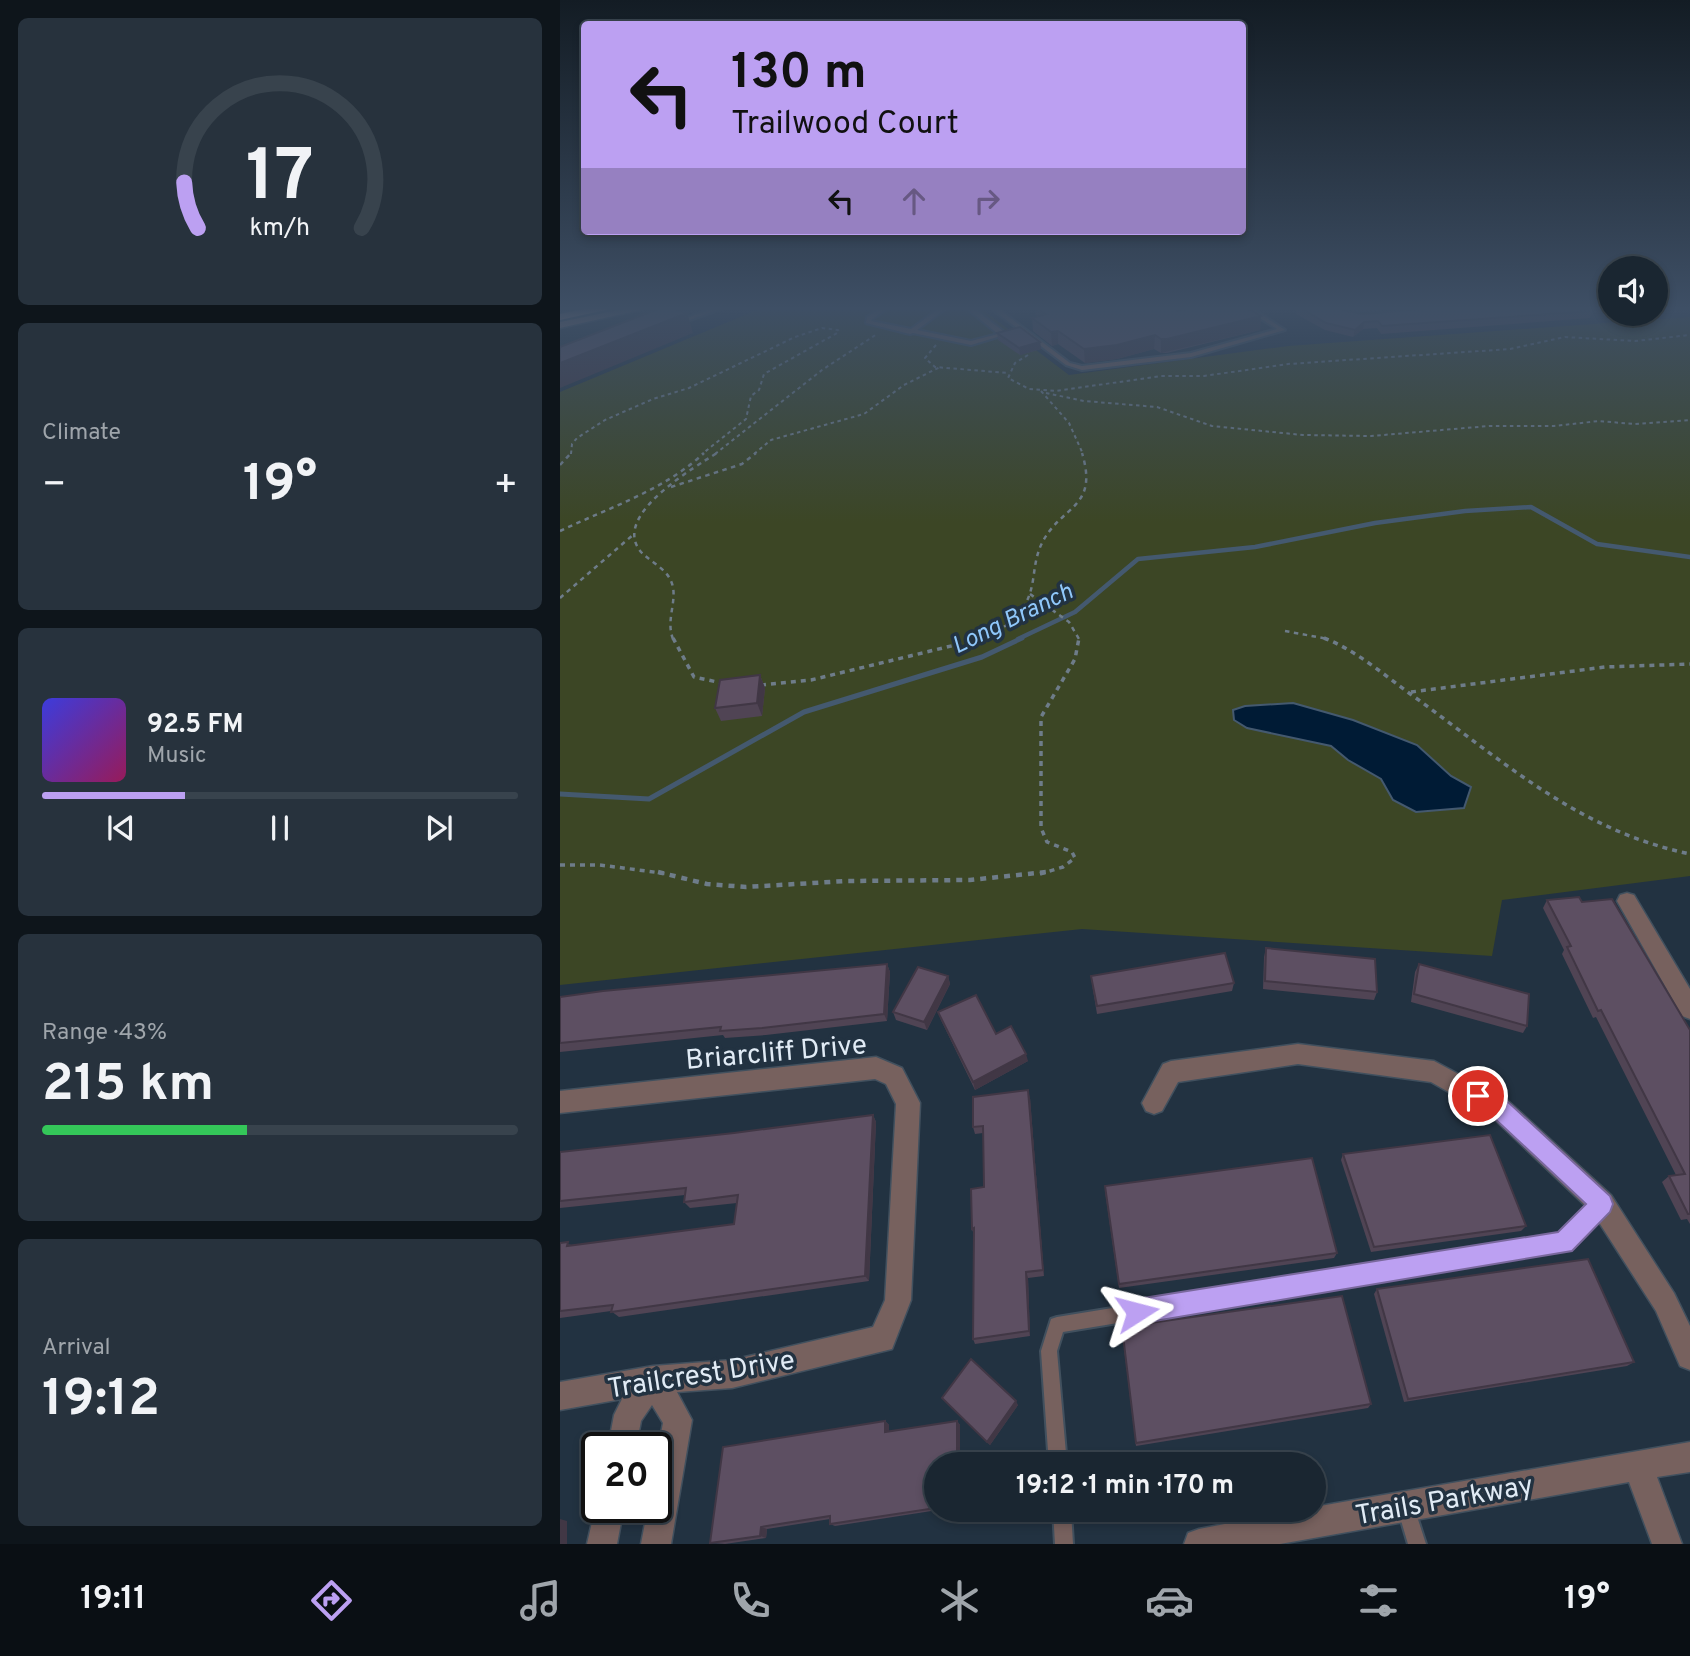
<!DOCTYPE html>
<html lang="en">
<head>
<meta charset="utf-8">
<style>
  :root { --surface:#1a2631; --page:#27323d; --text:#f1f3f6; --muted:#9fa5ab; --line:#38434d; --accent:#bca0f2 }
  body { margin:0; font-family:Overpass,sans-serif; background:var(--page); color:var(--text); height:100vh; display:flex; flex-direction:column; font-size:26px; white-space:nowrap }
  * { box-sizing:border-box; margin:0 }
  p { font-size:23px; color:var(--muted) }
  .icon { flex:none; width:38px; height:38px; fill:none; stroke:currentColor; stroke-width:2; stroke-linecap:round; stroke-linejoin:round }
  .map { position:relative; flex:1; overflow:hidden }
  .details { display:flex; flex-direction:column; gap:18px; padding:18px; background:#0e151b; width:560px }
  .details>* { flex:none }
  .top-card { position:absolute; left:21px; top:21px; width:665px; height:214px; border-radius:7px; box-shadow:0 4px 10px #0003,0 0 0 2px var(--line); background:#bca0f2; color:#111; overflow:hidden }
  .fabs { position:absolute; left:1038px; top:256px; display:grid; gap:14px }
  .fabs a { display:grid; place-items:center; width:70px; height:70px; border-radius:50%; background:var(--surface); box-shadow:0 4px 10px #0003,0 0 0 2px var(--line); font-size:35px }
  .speed { position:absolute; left:21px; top:1432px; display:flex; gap:14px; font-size:35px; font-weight:700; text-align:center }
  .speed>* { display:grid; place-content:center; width:91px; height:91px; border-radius:50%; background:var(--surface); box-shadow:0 4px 10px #0003,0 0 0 2px var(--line); line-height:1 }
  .speed .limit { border:4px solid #111; border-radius:10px; background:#fff; color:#111 }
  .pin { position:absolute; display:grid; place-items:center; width:60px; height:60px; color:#fff; margin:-30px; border:4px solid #fff; border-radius:50%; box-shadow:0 2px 7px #0007 }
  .me { position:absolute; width:77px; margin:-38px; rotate:81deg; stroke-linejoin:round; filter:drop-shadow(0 0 5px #0008) }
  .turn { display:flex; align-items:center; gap:24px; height:147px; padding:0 35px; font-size:32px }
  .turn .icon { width:91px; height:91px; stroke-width:2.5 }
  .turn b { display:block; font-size:49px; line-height:60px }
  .lanes { display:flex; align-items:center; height:66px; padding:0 35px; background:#0003; justify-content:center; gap:35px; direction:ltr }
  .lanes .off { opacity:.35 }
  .big { font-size:52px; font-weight:700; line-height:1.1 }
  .details .tile { flex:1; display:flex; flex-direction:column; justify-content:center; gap:10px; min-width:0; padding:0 24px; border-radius:10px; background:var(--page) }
  .details .dial { align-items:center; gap:0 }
  .dial svg { height:182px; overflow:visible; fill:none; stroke:var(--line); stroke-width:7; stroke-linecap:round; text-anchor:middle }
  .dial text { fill:var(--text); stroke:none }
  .song { display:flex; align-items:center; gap:21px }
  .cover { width:84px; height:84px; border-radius:10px; background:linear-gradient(135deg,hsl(240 70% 55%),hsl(330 70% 35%)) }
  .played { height:7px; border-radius:4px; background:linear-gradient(90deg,var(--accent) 30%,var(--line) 30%) }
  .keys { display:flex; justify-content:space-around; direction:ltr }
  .heat { display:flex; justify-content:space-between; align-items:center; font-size:38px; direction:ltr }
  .charge { height:10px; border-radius:5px; background:linear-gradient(90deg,#34c759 43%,var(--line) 0) }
  .trip { position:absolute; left:364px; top:1452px; width:402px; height:70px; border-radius:35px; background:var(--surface); box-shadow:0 4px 10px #0003,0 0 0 2px var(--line); font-weight:700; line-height:70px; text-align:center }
  .menu { display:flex; height:112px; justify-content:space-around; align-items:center; background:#0a0f14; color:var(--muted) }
  .menu .icon { width:49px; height:49px }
  .menu .current { color:var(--accent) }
  .menu b { font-size:32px; color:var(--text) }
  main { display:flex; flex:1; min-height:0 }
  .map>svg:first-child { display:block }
  .green { fill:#3c4625 }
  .water { fill:#001b35; stroke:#44596f; stroke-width:2 }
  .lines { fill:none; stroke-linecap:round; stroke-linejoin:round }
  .stream-far1 { stroke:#44596f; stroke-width:4.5 }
  .stream { stroke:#44596f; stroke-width:5 }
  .service-casing { stroke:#41505e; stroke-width:4 }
  .minor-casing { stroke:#41505e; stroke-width:3 }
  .secondary-casing { stroke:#41505e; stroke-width:3 }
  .motorway-casing { stroke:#41505e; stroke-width:3 }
  .path-far3 { stroke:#6e7c89; stroke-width:2; stroke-dasharray:3.5 3.5; stroke-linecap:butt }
  .path-far2 { stroke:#6e7c89; stroke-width:2.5; stroke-dasharray:4.5 4.5; stroke-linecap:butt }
  .path-far1 { stroke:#6e7c89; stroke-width:3.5; stroke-dasharray:5 5; stroke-linecap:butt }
  .path { stroke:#6e7c89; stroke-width:4.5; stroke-dasharray:6 6; stroke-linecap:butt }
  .service { fill:#77615e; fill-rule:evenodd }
  .minor { fill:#77615e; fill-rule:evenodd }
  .secondary { fill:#9e7c77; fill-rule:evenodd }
  .motorway { fill:#d8a39b; fill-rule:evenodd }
  .wall { fill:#504454 }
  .shaded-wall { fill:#413745 }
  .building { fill:#5d4f62; stroke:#413745; stroke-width:2 }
  .route { fill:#bca0f2; stroke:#7a689d; stroke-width:2 }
  .labels { text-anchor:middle; stroke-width:7; stroke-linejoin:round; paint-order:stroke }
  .water-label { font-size:24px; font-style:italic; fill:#8fc7fa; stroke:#223241 }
  .near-street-label { font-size:28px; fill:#e1ebf5; stroke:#223241 }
</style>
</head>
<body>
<main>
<section class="details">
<div class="tile dial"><svg viewBox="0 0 100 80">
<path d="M14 69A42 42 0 1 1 86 69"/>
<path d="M14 69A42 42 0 0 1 8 49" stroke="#bca0f2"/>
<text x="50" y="56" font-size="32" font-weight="700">17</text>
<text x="50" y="72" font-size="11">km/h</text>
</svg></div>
<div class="tile"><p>Climate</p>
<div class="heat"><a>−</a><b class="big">19°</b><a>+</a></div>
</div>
<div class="tile">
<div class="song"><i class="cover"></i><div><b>92.5 FM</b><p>Music</p></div></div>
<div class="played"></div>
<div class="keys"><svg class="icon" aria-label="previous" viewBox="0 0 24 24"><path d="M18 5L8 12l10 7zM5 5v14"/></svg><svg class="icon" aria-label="pause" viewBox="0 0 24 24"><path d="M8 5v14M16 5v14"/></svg><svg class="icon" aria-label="next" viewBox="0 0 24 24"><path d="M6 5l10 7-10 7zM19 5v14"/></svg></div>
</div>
<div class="tile"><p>Range · 43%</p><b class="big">215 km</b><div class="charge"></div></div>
<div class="tile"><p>Arrival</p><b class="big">19:12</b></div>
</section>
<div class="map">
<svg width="1130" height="1544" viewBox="0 0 1130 1544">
  <rect width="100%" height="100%" fill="#223241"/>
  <path class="green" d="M204,307H419L509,375L728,346L1130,317V876L942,900L932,956L522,929L0,985V392Z"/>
  <path class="water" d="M733,703L793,720L857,745L891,776L911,787L904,808L856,812L833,800L821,779L788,760L771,746L687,728L674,720L673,710L685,706Z"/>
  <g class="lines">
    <path class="stream-far1" d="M458,639L515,612L578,559L695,547L815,523L905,511L971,507L1037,544L1130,557"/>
    <path class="stream" d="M0,794L89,799L244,712L422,657L462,638"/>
    <g class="service-casing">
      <g id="service">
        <path d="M157,307H166L118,324L113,323Z"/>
        <path d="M322,307H329L312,319L311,321L351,329L381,307H388L357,330L411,341L438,334L405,307H412L443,331L444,335L411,345L353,333L350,334L306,323L307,317Z"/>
        <path d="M429,307H436L510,363L522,366L631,353L717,329L683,307H690L725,330L631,357L522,370L506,365Z"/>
        <path d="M1042,1197L1047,1199L1049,1204L1047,1209L1009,1247L1004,1250L503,1332L497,1351L507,1465H489L481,1351L491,1319L497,1317L1000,1235L1037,1199Z"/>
        <path d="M846,1498L852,1501L866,1544H848L837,1507L840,1501Z"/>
        <path d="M493,1510H511L513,1544H495Z"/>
      </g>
    </g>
    <g class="minor-casing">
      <g id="minor">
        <path d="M1067,893L1074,895L1130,989V1019L1122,1016L1057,901L1060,895Z"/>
        <path d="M738,1044L874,1061L947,1100L1051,1195L1114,1293L1130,1326V1370L1120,1366L1096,1311L1033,1213L931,1116L871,1082L738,1064L618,1082L602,1111L594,1114L586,1111L582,1103L603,1064L611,1061Z"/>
        <path d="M316,1057L342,1068L360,1103L351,1300L332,1349L172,1388L117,1392L132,1420L111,1544H81L88,1507H96V1460L103,1423L92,1405L81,1421L76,1447H48L54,1415L62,1399L0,1410V1382L93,1366L172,1360L313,1327L325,1300L336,1104L326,1084L315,1079L0,1113V1091Z"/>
        <path d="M1130,1442V1472L1097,1477L1122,1544H1092L1069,1482L720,1544H624L628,1533L639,1529L737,1510H754V1507Z"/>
        <path d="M37,1500V1507H64L57,1544H27Z"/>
      </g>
    </g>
    <g class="secondary-casing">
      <path id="secondary" d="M73,307H93L0,328V322Z"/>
    </g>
    <g class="motorway-casing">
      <path id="motorway" d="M33,307H59L0,320V314Z"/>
    </g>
    <g class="path-far3">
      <path d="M376,345L365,358L375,367L448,373"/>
      <path d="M468,355L455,363L448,378L469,389L496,391L601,376H644L728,364L950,349L1005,337L1075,341L1130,335"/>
      <path d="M481,391L509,423L523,454"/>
      <path d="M486,393L524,401L597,407L652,426L743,435L811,436L929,426H994L1039,421L1074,424L1130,420"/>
      <path d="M11,454L12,444L17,438L45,420L93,399L129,388L235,337L262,328L278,330L279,332L204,374L199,390L191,396L186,419L142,454"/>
      <path d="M155,454L262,370L317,334"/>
      <path d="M194,454L211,440L304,414L344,385L380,367"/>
    </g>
    <g class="path-far2">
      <path d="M0,465L11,453"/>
      <path d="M111,487L182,464L196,453"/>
      <path d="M0,531C50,507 103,491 144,453"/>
      <path d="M470,594L509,622L519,639"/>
      <path d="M0,598L74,534"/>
      <path d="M725,631L768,639"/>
      <path d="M113,639C105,619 119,599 111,581C104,565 84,560 77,546C59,511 135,467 157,453"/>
      <path d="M420,639C449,627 468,613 473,580C475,567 476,555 482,543C501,505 539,509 522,453"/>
    </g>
    <g class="path-far1">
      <path d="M113,638L134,677L162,683"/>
      <path d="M764,638C795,650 822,673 849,693C941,759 1016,830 1130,854"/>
      <path d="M201,685L251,680L424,638"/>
      <path d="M851,692L1045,667L1130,664"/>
      <path d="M0,865H40L109,874"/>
      <path d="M480,874L503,867L515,858L512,852L487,842L481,828V717L515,659L519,638"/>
    </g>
    <path class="path" d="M98,872L147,884L186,887L286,881L410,880L486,872"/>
    <use href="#service" class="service"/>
    <use href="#minor" class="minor"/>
    <use href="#secondary" class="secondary"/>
    <use href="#motorway" class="motorway"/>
  </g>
  <g class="wall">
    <path d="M475,307H610L617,311L701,316L700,330L607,353H601L594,349L557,359L525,363L498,344L492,346L473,331L472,318L476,317Z"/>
    <path d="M737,307H778L782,310L803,314L1032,311L1030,318L821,334L817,328L803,329L793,337L765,330L736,314Z"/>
    <path d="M781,307H870L801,312L787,310Z"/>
    <path d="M437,333L480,342L481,349L460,355L438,340Z"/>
    <path d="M200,675L205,688L202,716L161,721L155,708Z"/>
    <path d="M987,900L1022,902L1130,1030V1224L1127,1219L1121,1220L1102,1182L1109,1176L1116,1175L1036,1017L1033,1018L1002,954L1004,950L983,908Z"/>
    <path d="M706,948L817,992L814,1000L703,989L704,957Z"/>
    <path d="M327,964L330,972L327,1021L206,1035L165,1038L163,1035L0,1052V997Z"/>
    <path d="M859,964L967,1026L963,1033L851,1002L855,972Z"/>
    <path d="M388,976L390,984L367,1030L336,1020L333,1012Z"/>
    <path d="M531,976L674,983L672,991L537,1014L532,984Z"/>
    <path d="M378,1012L436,1034L468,1061L415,1090L381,1020Z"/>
    <path d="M470,1098L484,1276L468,1278L470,1336L415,1344L413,1339L414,1235L412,1229L424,1187L423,1133L415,1134L413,1127Z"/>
    <path d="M313,1115L316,1122L309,1281L59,1317L51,1311L0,1318V1243L12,1245L174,1224L177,1203L130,1208L124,1202L125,1195L0,1208V1152L174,1133Z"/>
    <path d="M783,1154L966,1226L961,1231L811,1252L781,1160Z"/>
    <path d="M545,1191L777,1253L774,1258L559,1288Z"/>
    <path d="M817,1289L1074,1362L1067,1366L844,1402L814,1294Z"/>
    <path d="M562,1332L811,1404L808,1408L576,1446Z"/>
    <path d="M382,1398L458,1405L430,1445Z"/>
    <path d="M325,1421L329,1425V1431L397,1421L400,1425V1465H376V1510H378L275,1526L270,1524V1519L207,1529L206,1538L165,1544L150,1543Z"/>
  </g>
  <g class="shaded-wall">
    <path d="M127,313L133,333L0,388V363Z"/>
    <path d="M701,316L700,330L601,353V339Z"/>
    <path d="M804,322L803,329L793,337L795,330Z"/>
    <path d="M498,331V344L492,346L491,332Z"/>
    <path d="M595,335L594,349L557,359L525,363L524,349Z"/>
    <path d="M480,342L481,349L460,355L459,348Z"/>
    <path d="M200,675L205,688L202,716L197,703Z"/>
    <path d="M327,964L330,972L327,1021L324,1014Z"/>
    <path d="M388,976L390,984L367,1030L364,1022Z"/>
    <path d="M466,1054L468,1061L415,1090L413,1082Z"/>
    <path d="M468,1090L470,1098L484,1276L483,1270Z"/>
    <path d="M313,1115L316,1122L309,1281L305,1276Z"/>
    <path d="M466,1272L468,1278L470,1336L469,1331Z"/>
    <path d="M456,1401L458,1405L430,1445L427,1442Z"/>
    <path d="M325,1421L329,1425V1436L325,1432Z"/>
    <path d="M397,1421L400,1425V1465H397Z"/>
    <path d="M0,1519L7,1521V1544H0Z"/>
    <path d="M201,1527L207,1529L206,1538L200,1536Z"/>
  </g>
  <g class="building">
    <path d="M106,307L127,313L0,363V347L98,309Z"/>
    <path d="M476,307H610L617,311L637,307H685L701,316L607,339H601L595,335L557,345L524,349L498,331L491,332L472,318L486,314Z"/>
    <path d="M739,307H778L782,310L803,314L886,307H1031L1032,311L822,326L818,321L804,322L795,330L766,323Z"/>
    <path d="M460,327L480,342L459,348L437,333Z"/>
    <path d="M200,675L197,703L155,708L160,680Z"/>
    <path d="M1019,897L1022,902L1052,899L1130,1030V1214H1128L1109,1176L1125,1174L1041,1010L1038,1011L1007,947L1011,946L987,900Z"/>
    <path d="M706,948L815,959L817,992L705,981Z"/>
    <path d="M665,953L674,983L537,1006L531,976Z"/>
    <path d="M327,964L324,1014L202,1028L160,1031L161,1027L0,1043V997L43,991Z"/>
    <path d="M859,964L969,994L967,1026L854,994Z"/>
    <path d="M358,967L388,976L364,1022L333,1012Z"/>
    <path d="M416,995L436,1034L451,1026L466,1054L413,1082L378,1012Z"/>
    <path d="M468,1090L483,1270L466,1272L469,1331L413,1339L414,1228L412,1229L411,1189L424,1187L423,1126L413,1127V1097Z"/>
    <path d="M313,1115L305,1276L51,1312L53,1305L0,1311V1243L8,1242L7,1246L174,1224L178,1195L124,1202L126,1188L0,1201V1152L174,1133Z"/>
    <path d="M930,1135L966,1226L814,1247L783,1154Z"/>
    <path d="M752,1158L777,1253L559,1284L545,1186Z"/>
    <path d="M1028,1259L1074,1362L848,1399L817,1289Z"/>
    <path d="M782,1296L811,1404L576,1443L562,1327Z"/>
    <path d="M411,1359L456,1401L427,1442L382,1398Z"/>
    <path d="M325,1421V1432L397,1421V1465H376V1508L270,1524V1516L201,1527L200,1536L150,1543L163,1447Z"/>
  </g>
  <linearGradient id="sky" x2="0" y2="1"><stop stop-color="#131c24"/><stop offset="0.59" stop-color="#3e4f65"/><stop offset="1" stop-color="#3e4f65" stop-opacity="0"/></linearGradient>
  <rect width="1130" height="523" fill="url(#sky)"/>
  <path class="route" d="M918,1086L947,1101L1050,1196L1053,1204L1050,1212L1012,1251L577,1324L569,1320L565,1312L569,1303L577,1299L998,1232L1026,1204L932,1116L910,1104L907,1096L910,1089Z"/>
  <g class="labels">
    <g class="water-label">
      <text transform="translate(452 618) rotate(-26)" y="8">Long Branch</text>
    </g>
    <g class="near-street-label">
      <text transform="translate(216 1051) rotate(-5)" y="10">Briarcliff Drive</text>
      <text transform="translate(141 1373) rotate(-9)" y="10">Trailcrest Drive</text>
      <text transform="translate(884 1499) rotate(-10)" y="10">Trails Parkway</text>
    </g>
  </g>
</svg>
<div class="fabs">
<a><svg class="icon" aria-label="sound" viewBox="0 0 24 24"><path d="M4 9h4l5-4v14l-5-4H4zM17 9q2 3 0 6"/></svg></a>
</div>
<div class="speed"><div class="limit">20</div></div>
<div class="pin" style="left:918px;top:1096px;background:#d93025"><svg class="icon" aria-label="arrive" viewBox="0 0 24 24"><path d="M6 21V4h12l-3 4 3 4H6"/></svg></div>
<svg class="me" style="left:577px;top:1312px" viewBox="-20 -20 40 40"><path d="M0-17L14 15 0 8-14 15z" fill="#bca0f2" stroke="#fff" stroke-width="4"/></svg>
<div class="trip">19:12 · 1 min · 170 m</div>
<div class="top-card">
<div class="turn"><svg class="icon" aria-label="left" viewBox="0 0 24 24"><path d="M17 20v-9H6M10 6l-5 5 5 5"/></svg><div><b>130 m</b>Trailwood Court</div></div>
<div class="lanes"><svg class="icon" aria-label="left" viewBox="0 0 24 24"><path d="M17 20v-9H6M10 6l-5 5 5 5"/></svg><svg class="icon off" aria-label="ahead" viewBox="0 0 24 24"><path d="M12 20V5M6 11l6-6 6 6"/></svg><svg class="icon off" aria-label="right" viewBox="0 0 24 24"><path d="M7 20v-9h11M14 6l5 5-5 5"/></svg></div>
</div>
</div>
</main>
<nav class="menu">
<b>19:11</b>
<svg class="icon current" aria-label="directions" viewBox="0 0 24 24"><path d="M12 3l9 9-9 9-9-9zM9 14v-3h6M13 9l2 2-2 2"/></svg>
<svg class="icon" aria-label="music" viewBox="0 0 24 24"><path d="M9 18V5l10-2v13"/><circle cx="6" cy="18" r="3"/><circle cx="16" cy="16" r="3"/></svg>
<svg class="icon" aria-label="phone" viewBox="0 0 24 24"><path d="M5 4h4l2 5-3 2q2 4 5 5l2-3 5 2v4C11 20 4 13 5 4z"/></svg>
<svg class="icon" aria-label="climate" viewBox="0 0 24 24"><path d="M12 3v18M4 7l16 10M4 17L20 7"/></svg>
<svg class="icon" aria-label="car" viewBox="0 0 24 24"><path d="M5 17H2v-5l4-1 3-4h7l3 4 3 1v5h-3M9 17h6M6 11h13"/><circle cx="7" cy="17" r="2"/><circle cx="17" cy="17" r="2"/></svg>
<svg class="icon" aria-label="filters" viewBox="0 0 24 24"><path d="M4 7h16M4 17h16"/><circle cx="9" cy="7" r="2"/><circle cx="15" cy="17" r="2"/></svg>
<b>19°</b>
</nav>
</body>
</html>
